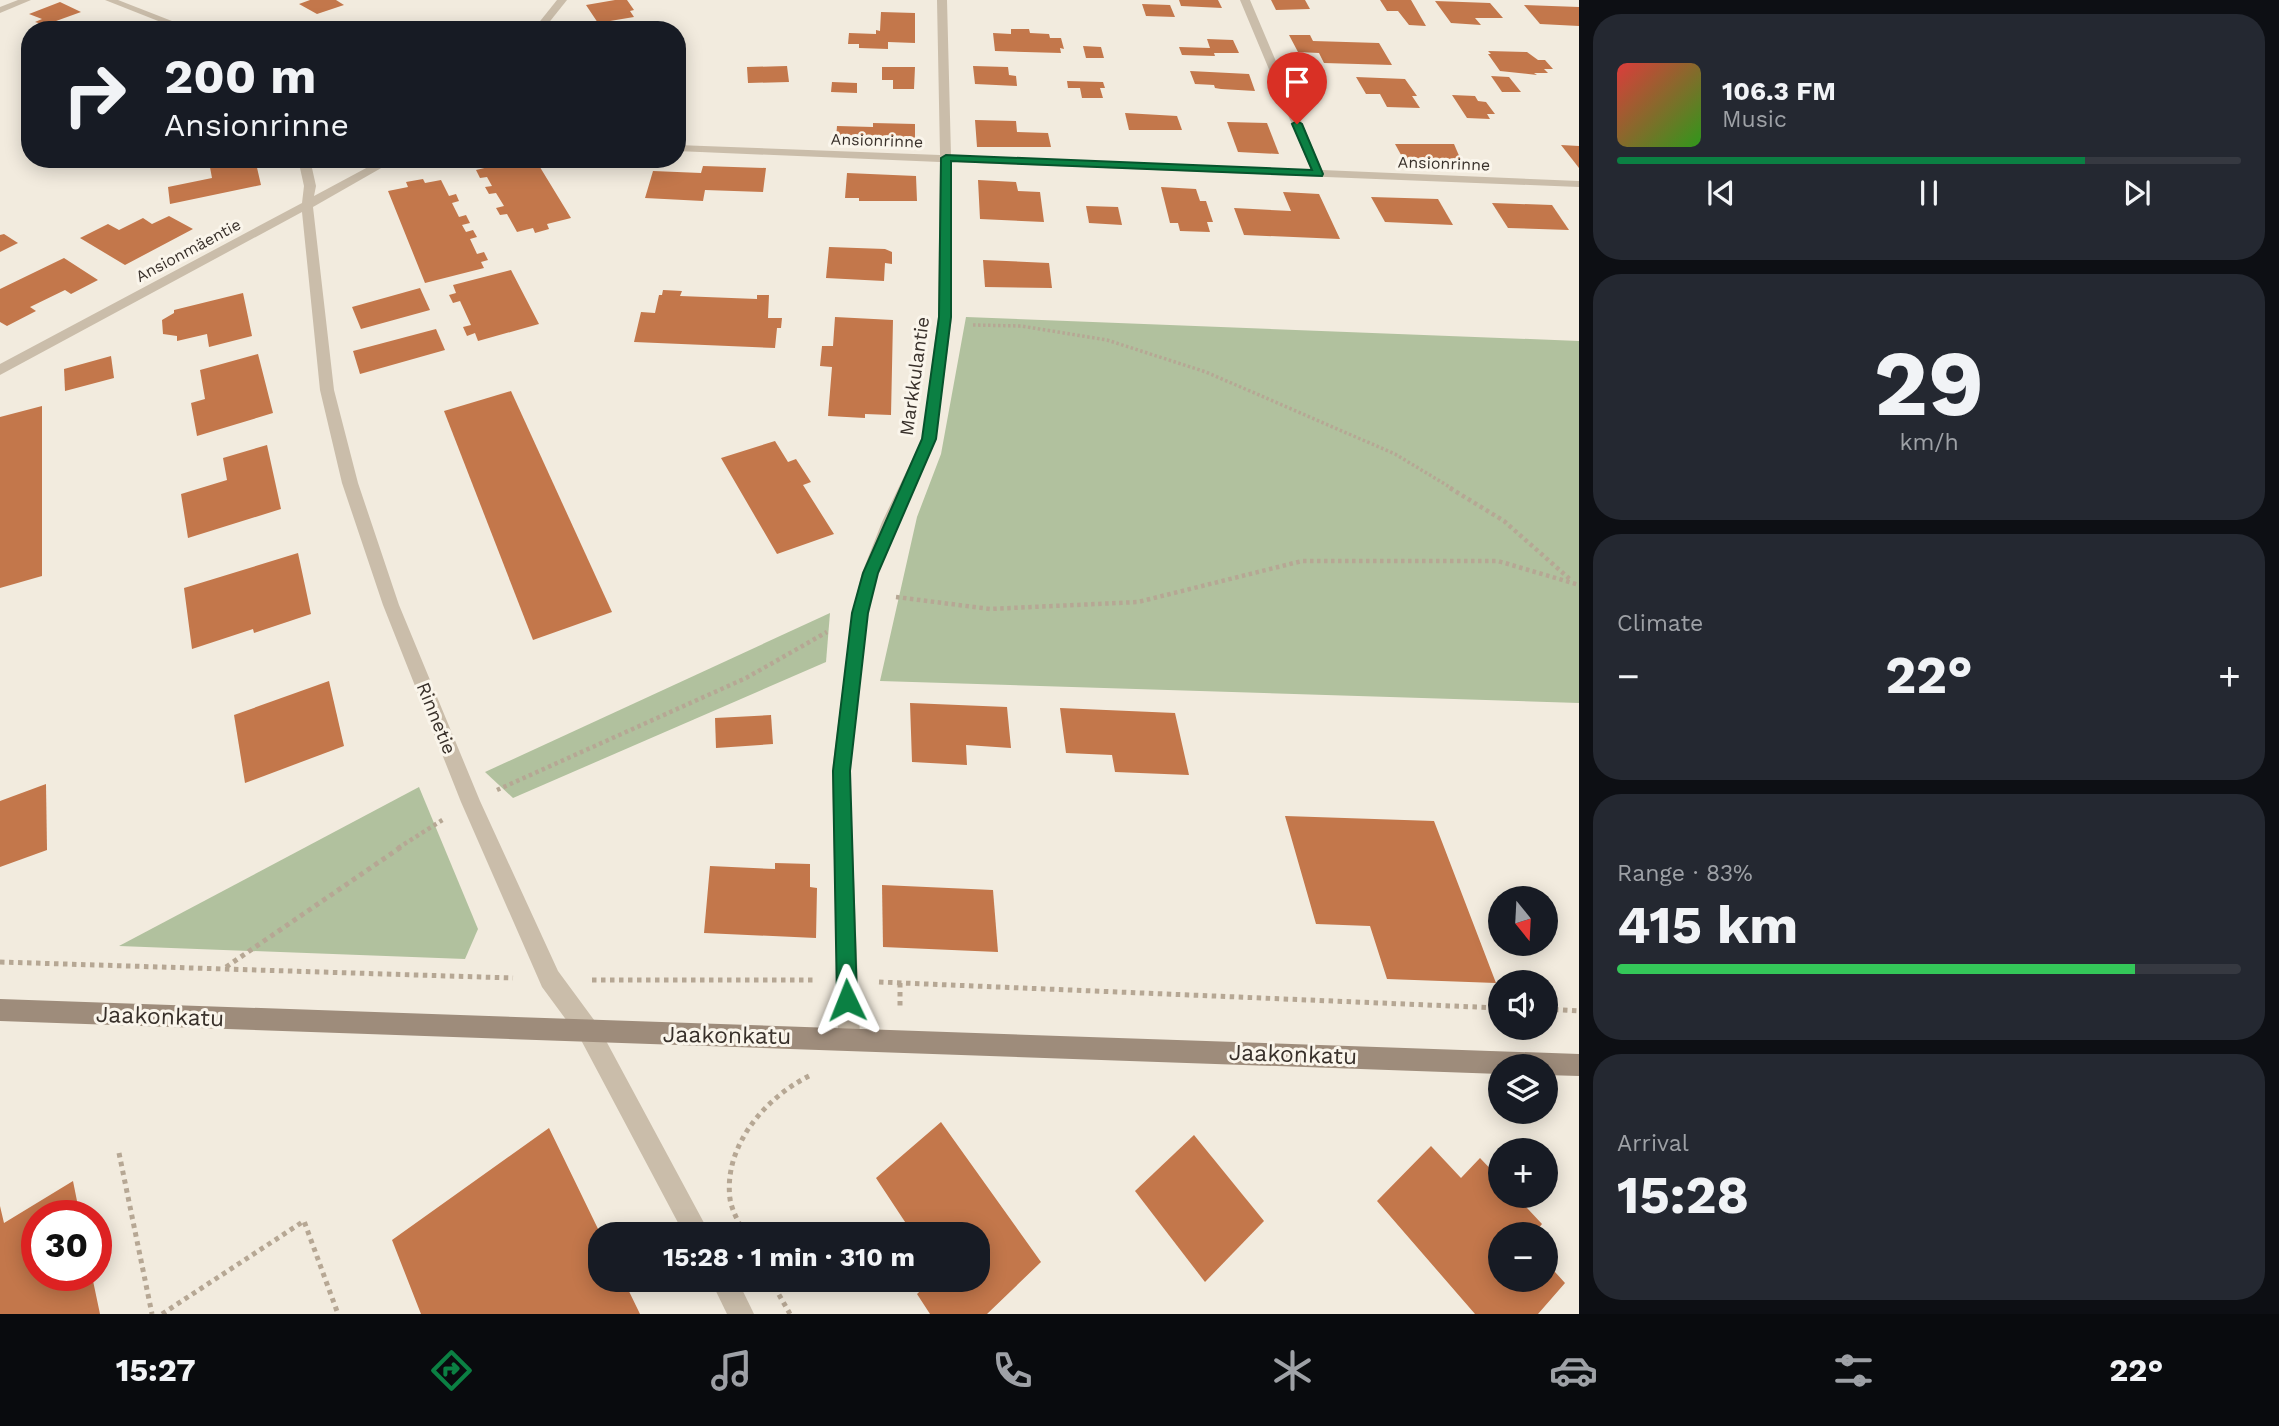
<!DOCTYPE html>
<html lang="en">
<head>
<meta charset="utf-8">
<style>
  :root { --surface:#171b24; --page:#242831; --text:#f1f3f6; --muted:#9ea1a6; --line:#363941; --accent:#0b8043 }
  body { margin:0; font-family:"Work Sans",sans-serif; background:var(--page); color:var(--text); height:100vh; display:flex; flex-direction:column; font-size:26px; white-space:nowrap }
  * { box-sizing:border-box; margin:0 }
  p { font-size:23px; color:var(--muted) }
  .icon { flex:none; width:38px; height:38px; fill:none; stroke:currentColor; stroke-width:2; stroke-linecap:round; stroke-linejoin:round }
  .map { position:relative; flex:1; overflow:hidden }
  .details { display:flex; flex-direction:column; gap:14px; padding:14px; background:#0d0f14; width:700px }
  .details>* { flex:none }
  .hud { position:absolute; left:21px; top:21px; width:665px; height:147px; border-radius:28px; box-shadow:0 4px 18px #0003; background:#171b24; color:var(--text); overflow:hidden }
  .needle { width:46px; rotate:162deg }
  .tools { position:absolute; left:1488px; top:886px; display:grid; gap:14px }
  .tools a { display:grid; place-items:center; width:70px; height:70px; border-radius:50%; background:var(--surface); box-shadow:0 4px 18px #0003; font-size:35px }
  .speed { position:absolute; left:21px; top:1200px; display:flex; gap:14px; font-size:35px; font-weight:700; text-align:center }
  .speed>* { display:grid; place-content:center; width:91px; height:91px; border-radius:50%; background:var(--surface); box-shadow:0 4px 18px #0003; line-height:1 }
  .speed .limit { border:10px solid #d22; background:#fff; color:#111 }
  .pin { position:absolute; display:grid; place-items:center; width:60px; height:60px; color:#fff; margin:-72px -30px; border-radius:50% 50% 50% 0; rotate:-45deg; box-shadow:0 0 7px #0007 }
  .pin .icon { rotate:45deg }
  .me { position:absolute; width:77px; margin:-38px; rotate:358deg; stroke-linejoin:round; filter:drop-shadow(0 0 5px #0008) }
  .turn { display:flex; align-items:center; gap:24px; height:147px; padding:0 28px; font-size:32px }
  .turn .icon { width:91px; height:91px; stroke-width:2.5 }
  .turn b { display:block; font-size:49px; line-height:60px }
  .big { font-size:52px; font-weight:700; line-height:1.1 }
  .details .widget { flex:1; display:flex; flex-direction:column; justify-content:center; gap:10px; min-width:0; padding:0 24px; border-radius:28px; background:var(--page) }
  .details .dial { align-items:center; gap:0 }
  .dial b { font-size:91px; line-height:1 }
  .song { display:flex; align-items:center; gap:21px }
  .cover { width:84px; height:84px; border-radius:10px; background:linear-gradient(135deg,hsl(0 70% 55%),hsl(110 70% 35%)) }
  .played { height:7px; border-radius:4px; background:linear-gradient(90deg,var(--accent) 75%,var(--line) 75%) }
  .keys { display:flex; justify-content:space-around; direction:ltr }
  .heat { display:flex; justify-content:space-between; align-items:center; font-size:38px; direction:ltr }
  .charge { height:10px; border-radius:5px; background:linear-gradient(90deg,#34c759 83%,var(--line) 0) }
  .trip { position:absolute; left:588px; top:1222px; width:402px; height:70px; border-radius:28px; background:var(--surface); box-shadow:0 4px 18px #0003; font-weight:700; line-height:70px; text-align:center }
  .tab-bar { display:flex; height:112px; justify-content:space-around; align-items:center; background:#090b0e; color:var(--muted) }
  .tab-bar .icon { width:49px; height:49px }
  .tab-bar .on { color:var(--accent) }
  .tab-bar b { font-size:32px; color:var(--text) }
  main { display:flex; flex:1; min-height:0 }
  .map>svg:first-child { display:block }
  .green { fill:#b1c19e }
  .building { fill:#c3774b }
  .lines { fill:none; stroke-linecap:round; stroke-linejoin:round }
  .path-far2 { stroke:#b6a794; stroke-width:3.5; stroke-dasharray:2.5 2.5; stroke-linecap:butt }
  .path-far1 { stroke:#b6a794; stroke-width:4.5; stroke-dasharray:3.5 3.5; stroke-linecap:butt }
  .path { stroke:#b6a794; stroke-width:5; stroke-dasharray:4.5 4.5; stroke-linecap:butt }
  .street { fill:#cabdaa; fill-rule:evenodd }
  .secondary { fill:#9e8c7b; fill-rule:evenodd }
  .route { fill:#0b8043; stroke:#07532c; stroke-width:2 }
  .labels { text-anchor:middle; stroke-width:6; stroke-linejoin:round; paint-order:stroke }
  .far-street-label { font-size:16px; fill:#38302a; stroke:#faf5eb }
  .street-label { font-size:19px; fill:#38302a; stroke:#faf5eb }
  .near-street-label { font-size:23px; fill:#38302a; stroke:#faf5eb }
</style>
</head>
<body>
<main>
<div class="map">
<svg width="1579" height="1314" viewBox="0 0 1579 1314">
  <rect width="100%" height="100%" fill="#f2ebde"/>
  <g class="green">
    <path d="M966,317L1579,341V703L880,681L917,517L941,454Z"/>
    <path d="M830,613L826,662L513,798L485,772Z"/>
    <path d="M419,787L478,929L465,959L119,946Z"/>
  </g>
  <g class="building">
    <path d="M310,0H336L344,5L317,14L299,4Z"/>
    <path d="M615,0H627L634,10L630,11L634,17L598,23L586,5Z"/>
    <path d="M1179,0H1218L1222,8L1181,6Z"/>
    <path d="M1271,0H1305L1310,9L1276,10Z"/>
    <path d="M1380,0H1411L1426,26L1409,25L1398,11H1387Z"/>
    <path d="M1435,1L1490,3L1503,18H1475L1481,25L1451,23Z"/>
    <path d="M60,2L81,12L45,25L35,22L42,19L29,14Z"/>
    <path d="M1142,4L1170,5L1175,17L1146,16Z"/>
    <path d="M1524,5L1579,7V26L1540,24Z"/>
    <path d="M881,12L915,13V43L888,42V49L859,48V44H848L849,33L876,34V30L880,31Z"/>
    <path d="M1011,29H1029L1030,33L1049,34L1050,38H1061L1064,49L1060,48L1061,53L995,51L993,33L1011,34Z"/>
    <path d="M1289,35H1310L1313,41L1379,43L1392,65L1324,63L1319,53L1298,52Z"/>
    <path d="M1207,39L1233,40L1239,53H1214L1215,56L1182,55L1179,47L1210,48Z"/>
    <path d="M1083,46L1101,47L1104,58H1086Z"/>
    <path d="M1488,51L1527,52L1538,60H1545L1553,69H1544L1548,73H1534L1537,75L1500,71L1488,54H1491Z"/>
    <path d="M787,66L789,82L748,83L747,67Z"/>
    <path d="M973,66L1008,67L1009,75L1016,76L1017,86L975,84Z"/>
    <path d="M882,67H915L914,89H893V80H882Z"/>
    <path d="M1190,71L1249,74L1255,91L1221,89L1215,88L1214,85L1195,84Z"/>
    <path d="M1491,76L1509,77L1521,92H1502Z"/>
    <path d="M1356,77L1405,79L1417,96H1412L1420,108L1387,107L1380,94H1366Z"/>
    <path d="M1067,81L1103,82L1105,88H1100L1103,98H1082L1080,88H1068Z"/>
    <path d="M832,82L857,83V93L831,92Z"/>
    <path d="M1452,95L1475,96L1478,101L1486,102L1495,114H1487L1490,119L1467,118Z"/>
    <path d="M1125,113L1177,116L1182,130H1129Z"/>
    <path d="M975,120L1016,121L1017,132L1048,133L1051,147H977Z"/>
    <path d="M1227,122L1267,123L1279,154L1238,152Z"/>
    <path d="M873,123L915,124V142L836,138L837,126L873,127Z"/>
    <path d="M1395,144H1454L1463,165L1405,162Z"/>
    <path d="M1561,145L1579,146V168Z"/>
    <path d="M223,159H255L261,185L170,204L168,187L212,178L209,162Z"/>
    <path d="M506,159H535L571,218L547,224L549,229L535,233L533,228L517,232L507,214L500,215L496,208L504,206L496,193L489,194L485,187L492,186L487,177L480,178L476,170L497,165L495,162Z"/>
    <path d="M703,166L766,168L763,192L705,190L703,201L645,198L653,171L701,173Z"/>
    <path d="M847,173L916,176L917,201H859V198H845Z"/>
    <path d="M423,179L425,183L441,180L449,196L456,194L459,201L452,203L459,217L466,215L470,223L462,225L466,232L473,230L477,237L470,239L477,254L484,252L488,260L481,262L484,268L425,283L388,191L408,187L406,182Z"/>
    <path d="M978,180L1016,182L1018,191L1040,192L1044,222L980,219Z"/>
    <path d="M1161,187L1196,189L1200,201H1206L1213,222H1207L1210,232L1180,231L1178,223H1170Z"/>
    <path d="M1283,192L1319,194L1340,239L1244,235L1234,208L1291,211Z"/>
    <path d="M1371,197L1438,199L1453,225L1385,222Z"/>
    <path d="M1492,203L1552,205L1569,230L1508,228Z"/>
    <path d="M1086,206L1118,207L1122,225L1089,223Z"/>
    <path d="M169,216L193,229L125,265L80,238L108,224L119,230L143,218L152,224Z"/>
    <path d="M4,234L18,243L0,252V235Z"/>
    <path d="M829,247L885,249L892,252V264L885,263L884,281L826,278Z"/>
    <path d="M64,258L98,280L71,294L65,290L30,307L36,311L7,326L0,322V289Z"/>
    <path d="M983,260L1049,263L1052,288L985,287Z"/>
    <path d="M511,270L539,324L478,341L475,333L467,336L463,327L471,325L460,301L453,303L449,295L456,293L453,285Z"/>
    <path d="M420,288L430,310L361,329L352,307Z"/>
    <path d="M663,290L682,291L680,296L757,299V295H769L768,318H782L781,328H777L775,348L634,342L641,312L655,313L659,295H662Z"/>
    <path d="M243,293L252,336L209,347L207,334L177,341V336L163,334L162,320L174,313V310Z"/>
    <path d="M835,317L893,320L891,415L865,414V418L828,416L832,367L820,366L822,346H833Z"/>
    <path d="M436,329L445,350L360,374L353,351Z"/>
    <path d="M258,354L273,413L197,436L191,403L205,399L200,370Z"/>
    <path d="M111,356L114,378L65,391L64,369Z"/>
    <path d="M511,391L612,612L533,640L444,411Z"/>
    <path d="M42,406V576L0,588V417Z"/>
    <path d="M775,441L788,462L796,459L811,482L803,485L834,534L777,554L721,458Z"/>
    <path d="M267,445L281,509L188,538L181,494L227,480L223,458Z"/>
    <path d="M298,553L311,614L254,633L253,629L192,649L184,588Z"/>
    <path d="M329,681L344,746L245,783L234,715Z"/>
    <path d="M910,703L1007,707L1011,748L966,745L967,765L912,762Z"/>
    <path d="M1060,708L1175,713L1189,775L1115,772L1112,755L1066,753Z"/>
    <path d="M771,715L773,744L716,748L715,718Z"/>
    <path d="M46,784L47,850L0,867V801Z"/>
    <path d="M1285,816L1434,821L1496,983L1387,979L1370,926L1316,924Z"/>
    <path d="M775,863L810,864V887L817,888L816,938L704,933L710,866L775,869Z"/>
    <path d="M882,885L993,890L998,952L883,947Z"/>
    <path d="M941,1122L1041,1262L987,1314H930L917,1294L933,1279H978V1234H913L876,1178Z"/>
    <path d="M549,1128L600,1233V1279H623L640,1314H421L392,1240Z"/>
    <path d="M1194,1135L1264,1221L1205,1282L1135,1191Z"/>
    <path d="M1431,1146L1461,1178L1480,1158L1500,1179V1195H1515L1542,1224L1534,1234H1500V1279H1545V1261L1565,1283L1538,1314H1475L1377,1201Z"/>
    <path d="M73,1181L80,1216H37V1276H92L100,1314H0V1206L4,1223Z"/>
  </g>
  <g class="lines">
    <path class="path-far2" d="M973,325L1021,326L1107,340L1206,372L1395,454L1453,489"/>
    <g class="path-far1">
      <path d="M1450,488L1504,521L1572,581"/>
      <path d="M896,597L990,609L1138,602L1302,561H1498L1579,585"/>
      <path d="M497,790L746,678L827,632"/>
      <path d="M398,848L444,819"/>
    </g>
    <g class="path">
      <path d="M0,962L513,978"/>
      <path d="M226,967L401,847"/>
      <path d="M592,980H814"/>
      <path d="M879,982L1500,1008"/>
      <path d="M900,983V1010"/>
      <path d="M1545,1009L1579,1011"/>
      <path d="M119,1153L152,1314"/>
      <path d="M745,1234C739,1223 732,1211 730,1199C723,1144 768,1095 813,1074"/>
      <path d="M770,1279L790,1314"/>
      <path d="M162,1314L304,1221L338,1314"/>
    </g>
    <g class="street">
      <path d="M18,0H31L0,13V7Z"/>
      <path d="M105,0H118L195,30H181Z"/>
      <path d="M557,0H567L543,30H533Z"/>
      <path d="M937,0H947L951,156L1311,170L1240,0H1250L1322,170L1579,181V187L952,162V317L936,439L898,522L878,573L868,613L850,771L860,1038L857,1046L849,1049L841,1046L838,1038L832,771L852,613L862,573L882,522L922,439L938,317L940,162L677,151V145L940,155Z"/>
      <path d="M298,159H310L316,186L314,196L383,159H397L313,207L334,390L358,483L399,605L480,801L558,971L597,1024L710,1234H684L581,1040L542,987L461,802L383,605L342,483L320,390L302,212L0,375V364L302,203L304,186Z"/>
      <path d="M710,1279H737L754,1314H727Z"/>
    </g>
    <path class="secondary" d="M0,999L1579,1054V1076L1545,1075V1066H1500V1074L0,1021Z"/>
  </g>
  <path class="route" d="M1297,121L1302,124L1323,174L1322,176L951,161V317L936,439L878,573L868,613L850,771L857,1000L854,1007L847,1010L840,1007L837,1000L833,771L852,613L863,573L922,439L939,317L941,158L946,155L1312,170L1292,124Z"/>
  <g class="labels">
    <g class="far-street-label">
      <text transform="translate(877 140) rotate(2)" y="6">Ansionrinne</text>
      <text transform="translate(1444 163) rotate(2)" y="6">Ansionrinne</text>
      <text transform="translate(188 250) rotate(-28)" y="6">Ansionmäentie</text>
    </g>
    <g class="street-label">
      <text transform="translate(914 376) rotate(-82)" y="7">Markkulantie</text>
      <text transform="translate(437 718) rotate(68)" y="7">Rinnetie</text>
    </g>
    <g class="near-street-label">
      <text transform="translate(160 1016) rotate(2)" y="8">Jaakonkatu</text>
      <text transform="translate(727 1035) rotate(1)" y="8">Jaakonkatu</text>
      <text transform="translate(1293 1054) rotate(2)" y="8">Jaakonkatu</text>
    </g>
  </g>
</svg>
<div class="tools">
<a><svg class="needle" viewBox="-14 -14 28 28"><path d="M0-13l5 13h-10z" fill="#e53935"/><path d="M0 13l5-13h-10z" fill="#9ea1a6"/></svg></a>
<a><svg class="icon" aria-label="sound" viewBox="0 0 24 24"><path d="M4 9h4l5-4v14l-5-4H4zM17 9q2 3 0 6"/></svg></a>
<a><svg class="icon" aria-label="layers" viewBox="0 0 24 24"><path d="M12 4l9 5-9 5-9-5zM3 14l9 5 9-5"/></svg></a>
<a>+</a>
<a>−</a>
</div>
<div class="speed"><div class="limit">30</div></div>
<div class="pin" style="left:1297px;top:124px;background:#d93025"><svg class="icon" aria-label="arrive" viewBox="0 0 24 24"><path d="M6 21V4h12l-3 4 3 4H6"/></svg></div>
<svg class="me" style="left:847px;top:1000px" viewBox="-20 -20 40 40"><path d="M0-17L14 15 0 8-14 15z" fill="#0b8043" stroke="#fff" stroke-width="4"/></svg>
<div class="trip">15:28 · 1 min · 310 m</div>
<div class="hud">
<div class="turn"><svg class="icon" aria-label="right" viewBox="0 0 24 24"><path d="M7 20v-9h11M14 6l5 5-5 5"/></svg><div><b>200 m</b>Ansionrinne</div></div>
</div>
</div>
<section class="details">
<div class="widget">
<div class="song"><i class="cover"></i><div><b>106.3 FM</b><p>Music</p></div></div>
<div class="played"></div>
<div class="keys"><svg class="icon" aria-label="previous" viewBox="0 0 24 24"><path d="M18 5L8 12l10 7zM5 5v14"/></svg><svg class="icon" aria-label="pause" viewBox="0 0 24 24"><path d="M8 5v14M16 5v14"/></svg><svg class="icon" aria-label="next" viewBox="0 0 24 24"><path d="M6 5l10 7-10 7zM19 5v14"/></svg></div>
</div>
<div class="widget dial"><b>29</b><p>km/h</p></div>
<div class="widget"><p>Climate</p>
<div class="heat"><a>−</a><b class="big">22°</b><a>+</a></div>
</div>
<div class="widget"><p>Range · 83%</p><b class="big">415 km</b><div class="charge"></div></div>
<div class="widget"><p>Arrival</p><b class="big">15:28</b></div>
</section>
</main>
<nav class="tab-bar">
<b>15:27</b>
<svg class="icon on" aria-label="directions" viewBox="0 0 24 24"><path d="M12 3l9 9-9 9-9-9zM9 14v-3h6M13 9l2 2-2 2"/></svg>
<svg class="icon" aria-label="music" viewBox="0 0 24 24"><path d="M9 18V5l10-2v13"/><circle cx="6" cy="18" r="3"/><circle cx="16" cy="16" r="3"/></svg>
<svg class="icon" aria-label="phone" viewBox="0 0 24 24"><path d="M5 4h4l2 5-3 2q2 4 5 5l2-3 5 2v4C11 20 4 13 5 4z"/></svg>
<svg class="icon" aria-label="climate" viewBox="0 0 24 24"><path d="M12 3v18M4 7l16 10M4 17L20 7"/></svg>
<svg class="icon" aria-label="car" viewBox="0 0 24 24"><path d="M5 17H2v-5l4-1 3-4h7l3 4 3 1v5h-3M9 17h6M6 11h13"/><circle cx="7" cy="17" r="2"/><circle cx="17" cy="17" r="2"/></svg>
<svg class="icon" aria-label="filters" viewBox="0 0 24 24"><path d="M4 7h16M4 17h16"/><circle cx="9" cy="7" r="2"/><circle cx="15" cy="17" r="2"/></svg>
<b>22°</b>
</nav>
</body>
</html>
